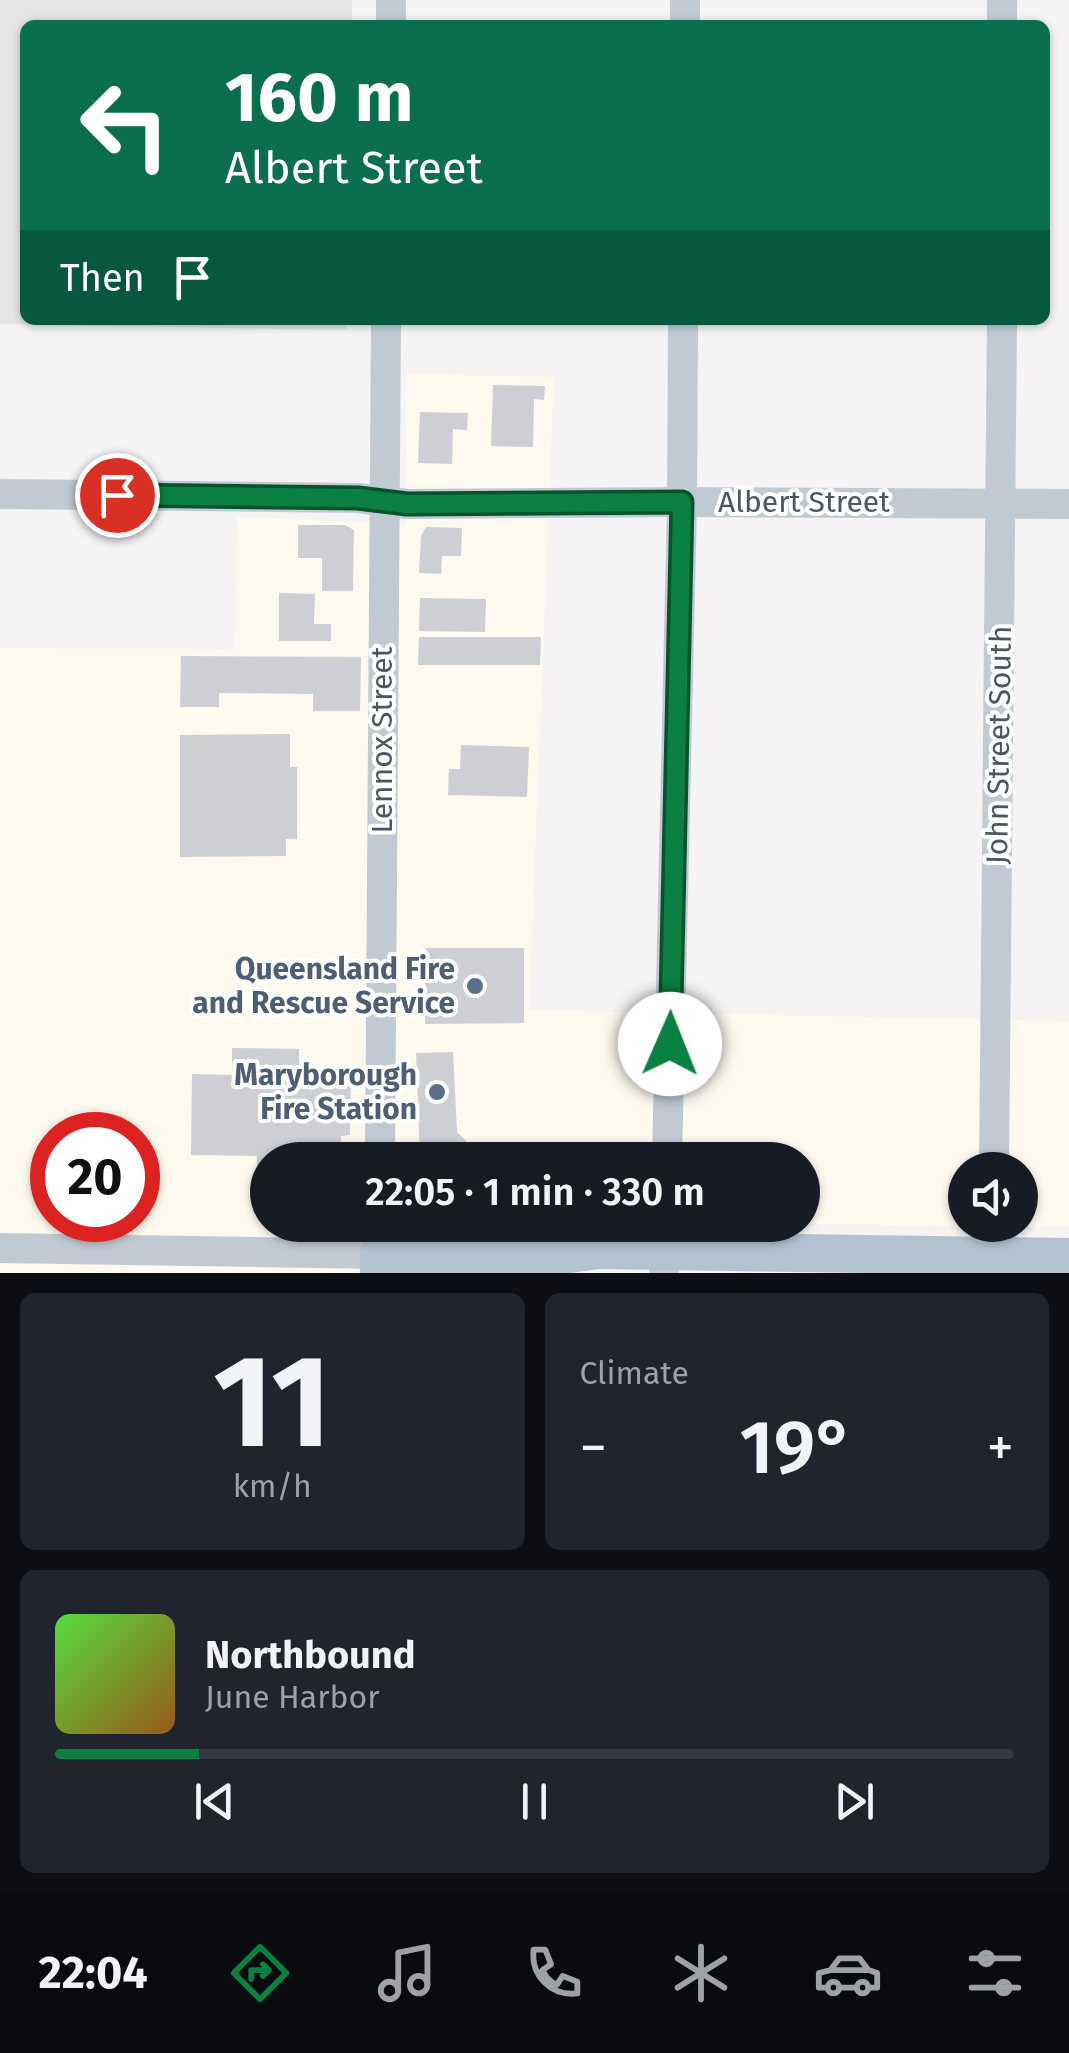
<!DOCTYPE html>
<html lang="en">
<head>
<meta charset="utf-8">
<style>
  :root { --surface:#171b24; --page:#20242c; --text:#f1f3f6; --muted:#9ea1a6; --line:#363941; --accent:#0b8043 }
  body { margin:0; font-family:"Fira Sans",sans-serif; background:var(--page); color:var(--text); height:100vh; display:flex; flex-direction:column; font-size:38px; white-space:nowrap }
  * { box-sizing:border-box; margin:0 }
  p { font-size:32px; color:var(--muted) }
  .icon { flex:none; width:55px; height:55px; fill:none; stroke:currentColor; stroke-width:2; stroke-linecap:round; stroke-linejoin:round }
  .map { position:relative; height:1273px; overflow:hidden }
  .panel { display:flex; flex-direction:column; gap:20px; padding:20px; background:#0d0f14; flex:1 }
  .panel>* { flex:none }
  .banner { position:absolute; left:20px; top:20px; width:1030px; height:305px; border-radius:15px; box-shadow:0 2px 8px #0004; background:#0b6e4f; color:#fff; overflow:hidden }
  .buttons { position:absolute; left:948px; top:1152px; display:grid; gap:20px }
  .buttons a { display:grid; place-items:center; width:90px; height:90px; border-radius:50%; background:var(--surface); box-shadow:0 2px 8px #0004; font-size:50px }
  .speed { position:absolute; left:30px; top:1112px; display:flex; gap:20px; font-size:50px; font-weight:700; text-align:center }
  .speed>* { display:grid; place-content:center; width:130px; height:130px; border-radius:50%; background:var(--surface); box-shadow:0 2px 8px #0004; line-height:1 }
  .speed .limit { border:15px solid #d22; background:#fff; color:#111 }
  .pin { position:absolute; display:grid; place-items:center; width:85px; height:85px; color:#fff; margin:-42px; border:5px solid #fff; border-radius:50%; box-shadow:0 2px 10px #0007 }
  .me { position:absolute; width:110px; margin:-55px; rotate:1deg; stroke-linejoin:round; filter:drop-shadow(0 0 8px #0008) }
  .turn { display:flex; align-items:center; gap:35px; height:210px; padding:0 40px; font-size:45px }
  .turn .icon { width:130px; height:130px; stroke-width:2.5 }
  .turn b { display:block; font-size:70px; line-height:85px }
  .then { display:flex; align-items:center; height:95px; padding:0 40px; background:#0003; gap:20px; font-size:38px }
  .big { font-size:75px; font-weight:600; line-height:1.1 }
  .panel .card { flex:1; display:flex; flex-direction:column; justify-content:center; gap:15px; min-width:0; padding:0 35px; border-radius:15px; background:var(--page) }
  .panel .dial { align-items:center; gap:0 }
  .dial b { font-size:130px; line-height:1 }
  .song { display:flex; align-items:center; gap:30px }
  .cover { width:120px; height:120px; border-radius:15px; background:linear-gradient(135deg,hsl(110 70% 55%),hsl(30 70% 35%)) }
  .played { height:10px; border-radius:5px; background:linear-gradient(90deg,var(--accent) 15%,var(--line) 15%) }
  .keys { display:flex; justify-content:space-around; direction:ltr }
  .heat { display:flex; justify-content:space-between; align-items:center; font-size:55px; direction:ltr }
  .panel .tiles { flex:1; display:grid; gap:20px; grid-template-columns:1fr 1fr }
  .card:last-child { grid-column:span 2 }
  .trip { position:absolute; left:250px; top:1142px; width:570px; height:100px; border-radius:50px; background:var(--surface); box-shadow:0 2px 8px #0004; font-weight:600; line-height:100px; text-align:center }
  .tab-bar { display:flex; height:160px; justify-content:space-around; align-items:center; background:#090b0e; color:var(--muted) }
  .tab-bar .icon { width:70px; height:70px }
  .tab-bar .on { color:var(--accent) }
  .tab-bar b { font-size:45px; color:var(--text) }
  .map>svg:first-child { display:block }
  .commercial { fill:#fdf9ef; fill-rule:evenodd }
  .education { fill:#e6e4e5 }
  .building { fill:#cdcfd5 }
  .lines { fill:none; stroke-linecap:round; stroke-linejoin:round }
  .minor { stroke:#c1cad2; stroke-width:30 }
  .major { stroke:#b3c2d1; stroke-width:38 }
  .route-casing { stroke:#07532c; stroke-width:25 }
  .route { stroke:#0b8043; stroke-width:18 }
  .service-dot { fill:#5c6f8a; stroke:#fff; stroke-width:4 }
  .labels { text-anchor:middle; stroke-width:8; stroke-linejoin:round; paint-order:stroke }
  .street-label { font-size:30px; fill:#4a5661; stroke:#fff }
  .service-label { font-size:30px; font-weight:bold; fill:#4e5e75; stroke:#fff; text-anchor:end }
</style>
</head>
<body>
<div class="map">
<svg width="1069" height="1273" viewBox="0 0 1069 1273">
  <rect width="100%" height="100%" fill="#f5f3f3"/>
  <path class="commercial" d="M406,374L554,377L529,1010L1069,1021V1227L803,1224L802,1160H268V1225H353L354,1273H0V648L235,649L237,517L406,524ZM52,1135H138V1220H52ZM965,1170H1020V1225H965Z"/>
  <path class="education" d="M0,0H352V25H25V320H347V330L0,324Z"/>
  <g class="building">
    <path d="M493,385L545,386L544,400L534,399L533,447L491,446Z"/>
    <path d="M420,412L468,413L467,430L453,429L452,464L418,463Z"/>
    <path d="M298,525H345L354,530L353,591H322V558H298Z"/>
    <path d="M426,527L462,528L461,556H442L441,574L419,573L421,536Z"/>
    <path d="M279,593L315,594L314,624H331V641H279Z"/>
    <path d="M420,598L486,599L485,632L419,631Z"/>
    <path d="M419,637H541L540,665H418Z"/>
    <path d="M181,656L361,657L360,711H313V694L219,693V707H180Z"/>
    <path d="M290,734V767H297V839H286V856L180,857V735Z"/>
    <path d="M461,745L529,747L527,797L448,795L449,769H460Z"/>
    <path d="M426,948H524V1023L425,1024Z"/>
    <path d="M232,1048L299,1049V1075L351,1076L350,1135L341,1136V1160H268V1212H256L257,1156L191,1155L192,1074L232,1075Z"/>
    <path d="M453,1052L457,1132L484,1160H420L416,1053Z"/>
  </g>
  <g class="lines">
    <g class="minor">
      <path d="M1002,0V25"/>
      <path d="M391,25V0"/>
      <path d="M685,25V0"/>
      <path d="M0,494L358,498L407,504L682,502L1069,504"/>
      <path d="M380,1160L386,320"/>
      <path d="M667,1160L682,502L683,320"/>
      <path d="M994,1170L1002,320"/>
      <path d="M993,1225L1001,1273"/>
      <path d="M0,1248L379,1254L380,1225"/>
      <path d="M664,1273L666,1225"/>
    </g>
    <path class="major" d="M379,1273V1254L548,1257L598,1250L1069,1257"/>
  </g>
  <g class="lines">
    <g class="route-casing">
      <path id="route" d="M117,495L358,498L407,504L682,502L670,1044"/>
    </g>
    <use href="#route" class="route"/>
  </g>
  <g class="service-dot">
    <circle cx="475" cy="986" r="10"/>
    <circle cx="437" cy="1092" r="10"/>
  </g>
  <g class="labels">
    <g class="street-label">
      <text x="804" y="512">Albert Street</text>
      <text transform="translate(382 740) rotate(-90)" y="10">Lennox Street</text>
      <text transform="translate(999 745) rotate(-89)" y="10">John Street South</text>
    </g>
    <g class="service-label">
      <text x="455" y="979">Queensland Fire<tspan x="455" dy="34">and Rescue Service</tspan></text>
      <text x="417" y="1085">Maryborough<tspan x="417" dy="34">Fire Station</tspan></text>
    </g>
  </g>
</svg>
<div class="buttons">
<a><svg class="icon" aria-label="sound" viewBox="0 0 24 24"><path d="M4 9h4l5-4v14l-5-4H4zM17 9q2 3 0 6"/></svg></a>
</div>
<div class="speed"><div class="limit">20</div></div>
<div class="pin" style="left:117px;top:495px;background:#d93025"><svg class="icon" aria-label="arrive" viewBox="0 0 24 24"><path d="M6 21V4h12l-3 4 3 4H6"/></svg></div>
<svg class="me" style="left:670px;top:1044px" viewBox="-20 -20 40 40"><circle r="19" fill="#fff"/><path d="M0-13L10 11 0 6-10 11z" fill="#0b8043"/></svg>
<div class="trip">22:05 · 1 min · 330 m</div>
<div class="banner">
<div class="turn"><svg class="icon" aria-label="left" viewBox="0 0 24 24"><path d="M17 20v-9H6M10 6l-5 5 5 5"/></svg><div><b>160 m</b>Albert Street</div></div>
<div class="then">Then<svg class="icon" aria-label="arrive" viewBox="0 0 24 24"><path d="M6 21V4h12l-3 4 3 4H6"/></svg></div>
</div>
</div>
<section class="panel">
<div class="tiles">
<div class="card dial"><b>11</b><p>km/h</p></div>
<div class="card"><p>Climate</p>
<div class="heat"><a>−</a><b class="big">19°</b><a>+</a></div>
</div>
<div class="card">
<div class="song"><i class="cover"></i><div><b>Northbound</b><p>June Harbor</p></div></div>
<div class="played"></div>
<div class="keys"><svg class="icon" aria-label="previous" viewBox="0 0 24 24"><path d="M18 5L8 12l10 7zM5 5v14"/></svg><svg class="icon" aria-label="pause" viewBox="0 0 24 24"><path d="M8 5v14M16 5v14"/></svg><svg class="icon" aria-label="next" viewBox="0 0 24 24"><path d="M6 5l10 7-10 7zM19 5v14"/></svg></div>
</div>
</div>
</section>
<nav class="tab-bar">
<b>22:04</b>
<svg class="icon on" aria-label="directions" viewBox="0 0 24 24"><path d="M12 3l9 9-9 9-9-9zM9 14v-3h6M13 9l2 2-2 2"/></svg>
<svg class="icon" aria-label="music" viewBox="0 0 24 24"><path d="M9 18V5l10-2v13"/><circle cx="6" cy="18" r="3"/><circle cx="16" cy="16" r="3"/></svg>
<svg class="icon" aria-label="phone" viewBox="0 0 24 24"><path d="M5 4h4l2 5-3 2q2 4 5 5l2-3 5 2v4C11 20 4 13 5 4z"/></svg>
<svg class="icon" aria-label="climate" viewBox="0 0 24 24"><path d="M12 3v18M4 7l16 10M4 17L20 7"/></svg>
<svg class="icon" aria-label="car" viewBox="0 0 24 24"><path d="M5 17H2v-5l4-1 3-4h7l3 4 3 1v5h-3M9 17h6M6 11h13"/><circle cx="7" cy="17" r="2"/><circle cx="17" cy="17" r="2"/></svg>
<svg class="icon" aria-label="filters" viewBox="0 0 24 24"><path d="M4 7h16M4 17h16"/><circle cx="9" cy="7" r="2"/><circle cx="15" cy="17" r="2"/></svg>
</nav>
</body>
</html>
